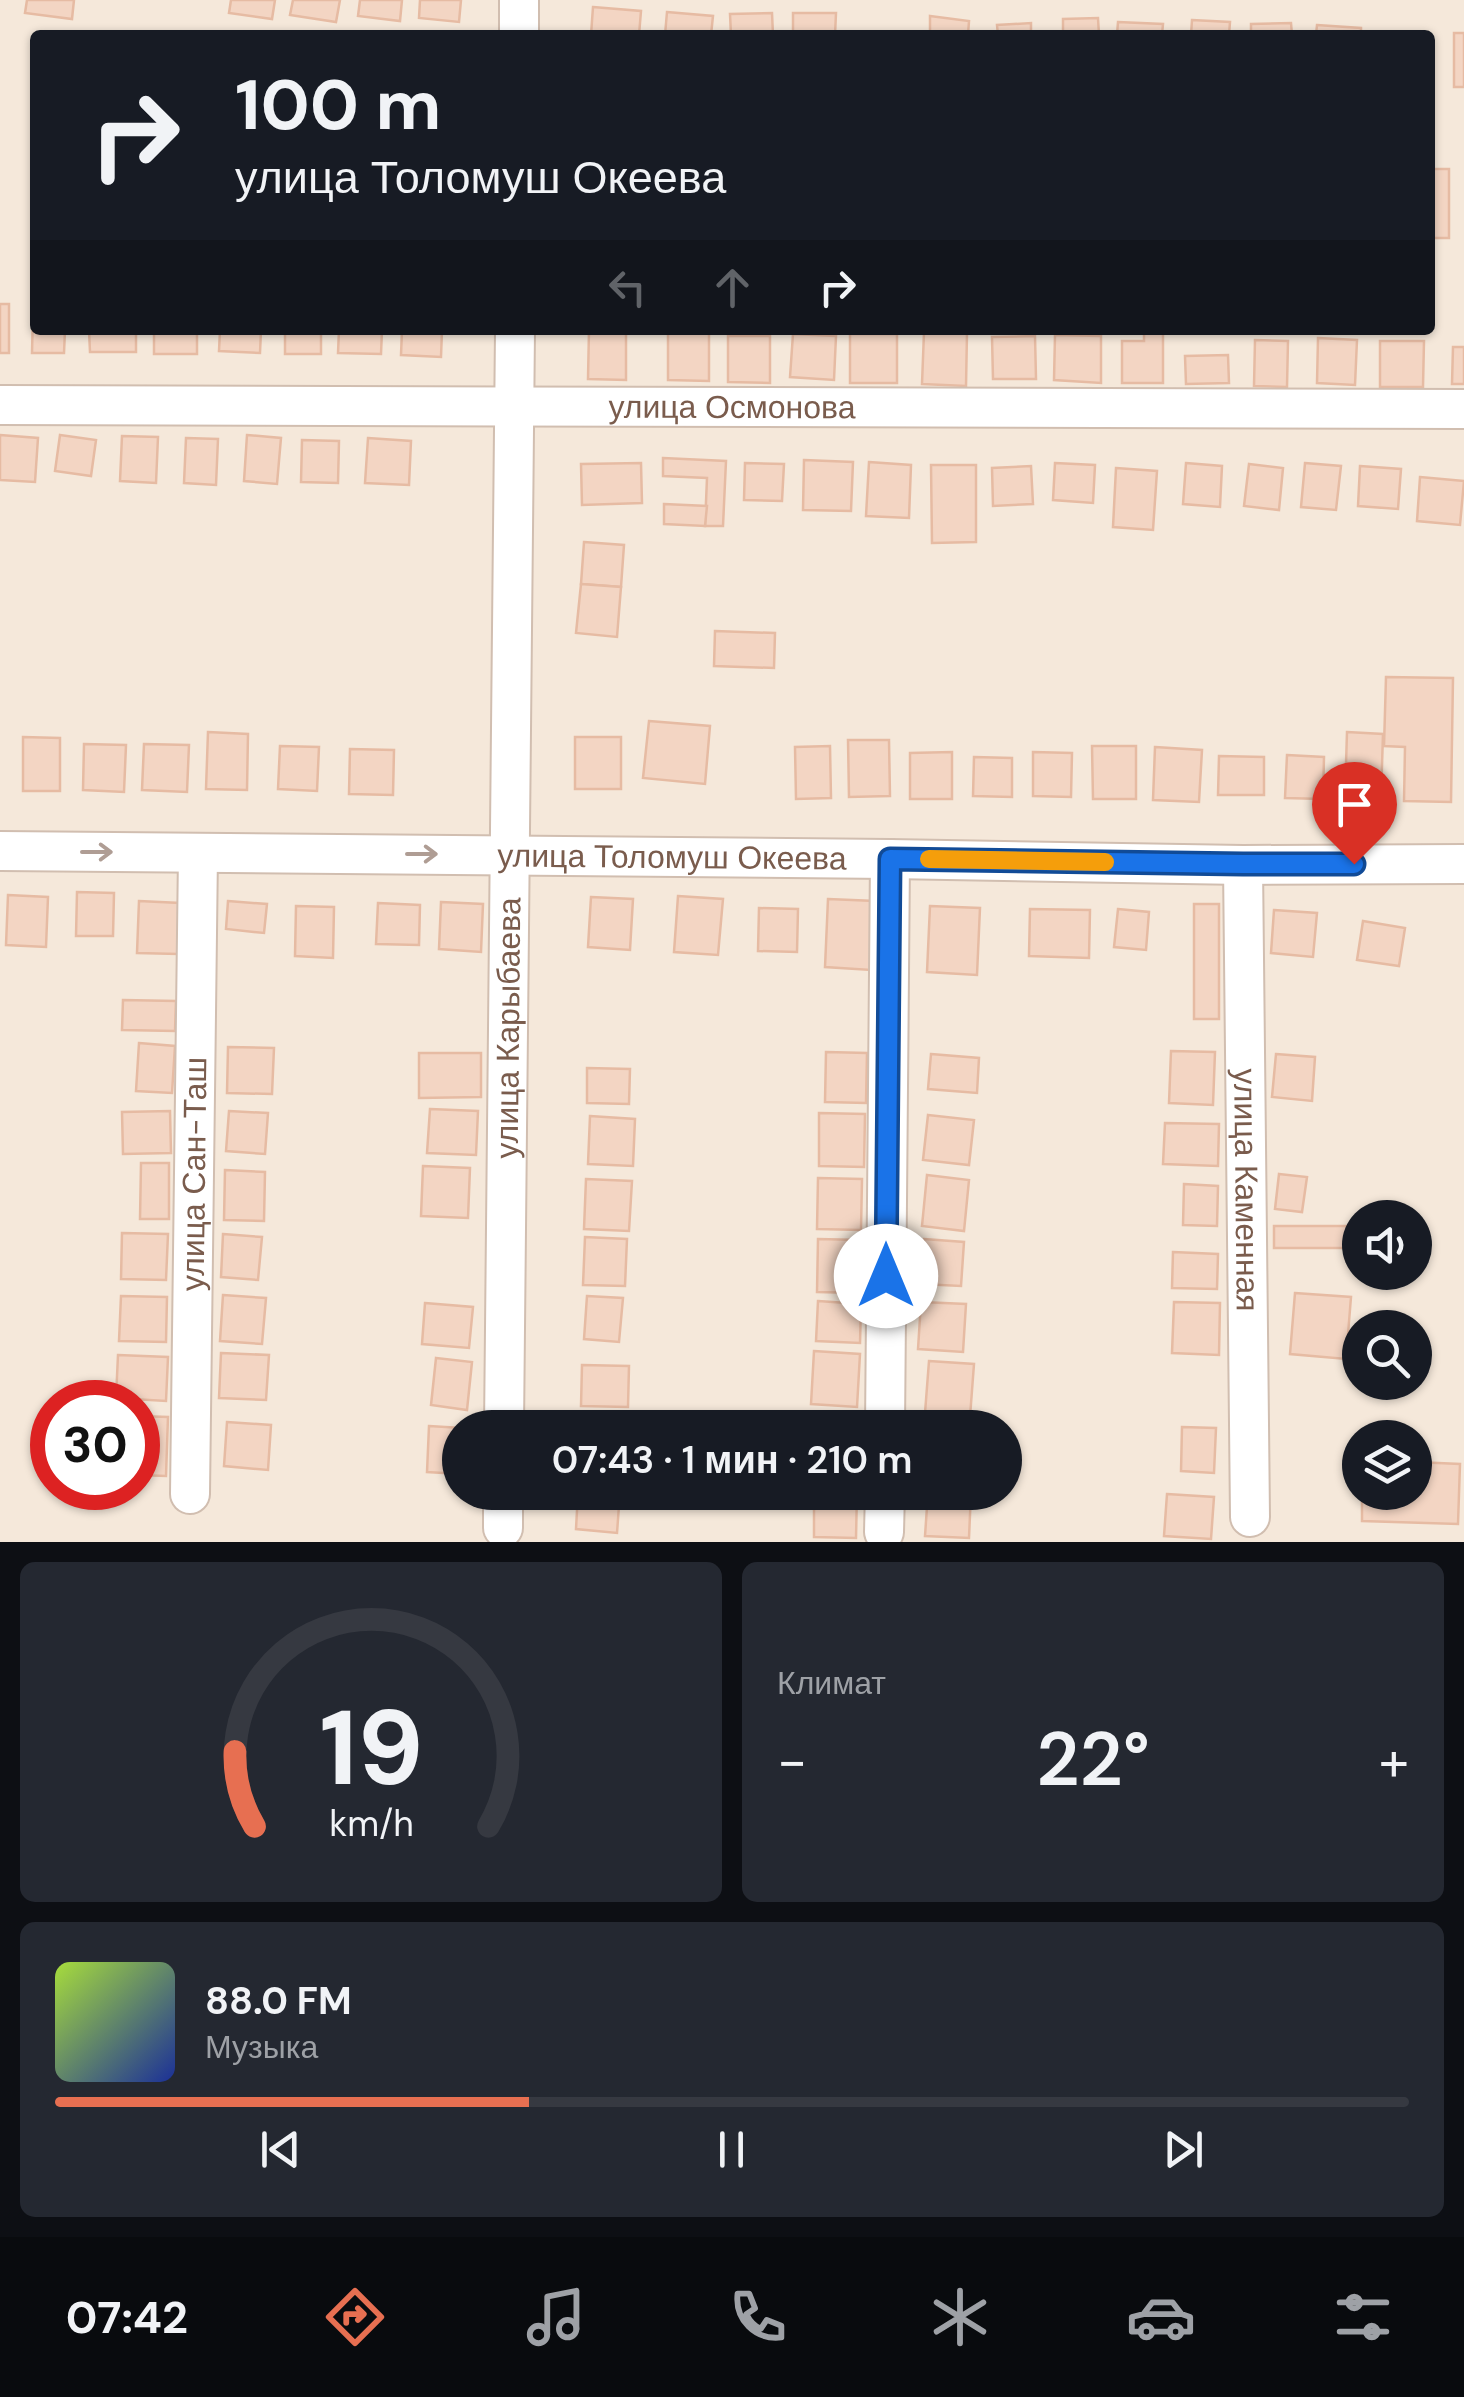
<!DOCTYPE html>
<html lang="ru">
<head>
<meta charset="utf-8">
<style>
  :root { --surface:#171b24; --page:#242831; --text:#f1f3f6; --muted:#9ea1a6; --line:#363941; --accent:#e76f51 }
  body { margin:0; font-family:"DM Sans",sans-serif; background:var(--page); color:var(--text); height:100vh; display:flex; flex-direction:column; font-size:38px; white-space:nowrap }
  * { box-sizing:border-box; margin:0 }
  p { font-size:32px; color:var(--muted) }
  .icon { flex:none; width:55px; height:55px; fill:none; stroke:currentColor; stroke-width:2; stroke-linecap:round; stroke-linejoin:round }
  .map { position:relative; height:1542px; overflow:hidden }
  .side { display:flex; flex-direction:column; gap:20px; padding:20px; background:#0d0f14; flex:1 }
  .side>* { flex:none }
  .top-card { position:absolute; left:30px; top:30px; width:1405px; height:305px; border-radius:10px; box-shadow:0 2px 8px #0004; background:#171b24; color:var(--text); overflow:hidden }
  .controls { position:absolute; left:1342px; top:1200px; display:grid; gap:20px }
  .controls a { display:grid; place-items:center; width:90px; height:90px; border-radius:50%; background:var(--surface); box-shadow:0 2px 8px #0004; font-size:50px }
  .speed { position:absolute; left:30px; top:1380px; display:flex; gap:20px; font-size:50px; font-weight:700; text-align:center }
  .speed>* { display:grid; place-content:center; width:130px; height:130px; border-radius:50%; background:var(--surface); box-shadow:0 2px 8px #0004; line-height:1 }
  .speed .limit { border:15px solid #d22; background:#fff; color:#111 }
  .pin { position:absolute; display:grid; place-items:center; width:85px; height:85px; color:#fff; margin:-102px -42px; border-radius:50% 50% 50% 0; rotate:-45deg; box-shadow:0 0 10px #0007 }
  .pin .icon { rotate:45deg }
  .me { position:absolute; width:110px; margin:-55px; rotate:0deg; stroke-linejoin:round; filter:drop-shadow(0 0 8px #0008) }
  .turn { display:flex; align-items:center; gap:35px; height:210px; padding:0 40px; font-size:45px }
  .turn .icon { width:130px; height:130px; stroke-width:2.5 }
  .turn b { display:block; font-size:70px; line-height:85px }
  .lanes { display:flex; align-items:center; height:95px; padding:0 40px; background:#0003; justify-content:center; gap:50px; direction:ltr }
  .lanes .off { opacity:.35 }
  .big { font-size:75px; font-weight:600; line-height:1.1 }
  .side .card { flex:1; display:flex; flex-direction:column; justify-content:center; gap:15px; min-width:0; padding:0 35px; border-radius:15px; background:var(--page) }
  .side .dial { align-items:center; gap:0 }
  .dial svg { height:260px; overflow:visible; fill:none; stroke:var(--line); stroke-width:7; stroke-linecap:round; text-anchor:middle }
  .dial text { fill:var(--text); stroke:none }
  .song { display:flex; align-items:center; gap:30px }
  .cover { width:120px; height:120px; border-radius:15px; background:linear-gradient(135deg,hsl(80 70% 55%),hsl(230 70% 35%)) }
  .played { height:10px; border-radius:5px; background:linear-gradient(90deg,var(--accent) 35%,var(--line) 35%) }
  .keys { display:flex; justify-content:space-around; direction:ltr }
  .heat { display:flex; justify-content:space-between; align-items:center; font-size:55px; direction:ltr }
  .side .tiles { flex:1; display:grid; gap:20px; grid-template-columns:1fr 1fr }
  .card:last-child { grid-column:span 2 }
  .trip { position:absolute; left:442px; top:1410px; width:580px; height:100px; border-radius:50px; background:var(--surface); box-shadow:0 2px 8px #0004; font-weight:600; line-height:100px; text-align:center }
  .tab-bar { display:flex; height:160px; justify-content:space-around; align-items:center; background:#090b0e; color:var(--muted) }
  .tab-bar .icon { width:70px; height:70px }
  .tab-bar .selected { color:var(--accent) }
  .tab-bar b { font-size:45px; color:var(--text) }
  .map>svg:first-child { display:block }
  .residential { fill:#f5e8da; fill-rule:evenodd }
  .building { fill:#f3d5c3; stroke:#e6bba3; stroke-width:2.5 }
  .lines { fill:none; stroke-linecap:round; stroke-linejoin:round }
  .minor-casing { stroke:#d1beb0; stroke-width:42 }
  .minor { stroke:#fff; stroke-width:38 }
  .oneway { stroke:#af9d94 }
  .route-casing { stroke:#114b97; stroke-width:25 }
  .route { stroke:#1a73e8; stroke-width:18 }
  .slow { stroke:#f59e0b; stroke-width:18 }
  .labels { text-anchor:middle; stroke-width:8; stroke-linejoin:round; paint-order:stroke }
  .street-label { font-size:32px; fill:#7a5c4d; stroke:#fffaf3 }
</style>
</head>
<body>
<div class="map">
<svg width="1464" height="1542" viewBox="0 0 1464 1542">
  <rect width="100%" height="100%" fill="#fdf6ec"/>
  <path class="residential" d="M0,0H1464V1542H0ZM35,35H1430V330H35ZM1360,1218H1415V1272H1360ZM1360,1328H1415V1382H1360ZM52,1402H138V1488H52ZM460,1428H1005V1492H460ZM1360,1438H1415V1492H1360Z"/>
  <g class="building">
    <path d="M27,0H74L72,19L25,13Z"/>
    <path d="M231,0H275L272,19L229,13Z"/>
    <path d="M293,0H340L336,22L290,15Z"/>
    <path d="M360,0H402L400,21L358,16Z"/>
    <path d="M420,0H461L459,22L419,18Z"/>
    <path d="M593,7L641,11L639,35H591Z"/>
    <path d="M667,12L713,16L711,35H665Z"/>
    <path d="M772,13L773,35H731L730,14Z"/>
    <path d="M793,13H836L835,35H793Z"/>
    <path d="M930,16L969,21L968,35H930Z"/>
    <path d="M1098,18L1099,35H1063V19Z"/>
    <path d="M1192,20L1230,22L1229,35H1191Z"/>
    <path d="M1118,22L1163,24L1162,35H1117Z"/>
    <path d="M1031,23V35H998L997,25Z"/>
    <path d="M1291,23L1292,35H1251V24Z"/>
    <path d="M1317,25L1361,28V35H1316Z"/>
    <rect x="1454" y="33" width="10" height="54"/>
    <rect x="1430" y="169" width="19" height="69"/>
    <rect x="0" y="304" width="9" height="49"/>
    <path d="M33,311L35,330H65L64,353H32Z"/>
    <path d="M89,330H136V352H90Z"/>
    <rect x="154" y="330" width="43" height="24"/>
    <path d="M220,330H261L260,353L219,351Z"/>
    <rect x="285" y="330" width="36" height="24"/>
    <path d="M339,330H382L381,354L338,353Z"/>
    <path d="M402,330H442L441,357L401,355Z"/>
    <path d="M589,330L626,331V380L588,379Z"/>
    <path d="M1144,330H1163V383H1122V341H1144Z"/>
    <path d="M668,331H709V381L668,380Z"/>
    <path d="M924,332L967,333L966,386L922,384Z"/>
    <path d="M793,334L836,336L834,380L790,377Z"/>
    <rect x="850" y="334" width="47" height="49"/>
    <path d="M1055,335L1101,336V383L1054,380Z"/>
    <path d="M728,336H770V383L728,382Z"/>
    <path d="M1035,336L1036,379H993L992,337Z"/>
    <path d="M1318,338L1357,340L1355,385L1317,383Z"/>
    <path d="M1255,340L1288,341L1287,387L1254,386Z"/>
    <path d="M1380,341H1424L1423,387H1380Z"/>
    <path d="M1453,347H1464V384H1452Z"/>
    <path d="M1228,355L1229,383L1186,384L1185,356Z"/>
    <path d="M0,435L38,438L35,482L0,480Z"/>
    <path d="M60,435L96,440L91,476L55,471Z"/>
    <path d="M247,435L281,438L277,484L244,481Z"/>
    <path d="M122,436L158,437L156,483L120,481Z"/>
    <path d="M186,438L218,439L216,485L184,483Z"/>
    <path d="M368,438L411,441L409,485L365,483Z"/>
    <path d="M302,440L339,441L338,483L301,482Z"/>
    <path d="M663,458L726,461L723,526H705L707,478L663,476Z"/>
    <path d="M804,460L853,462L851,511L803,510Z"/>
    <path d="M869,462L911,465L909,518L866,516Z"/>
    <path d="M641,463L642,503L582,505L581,464Z"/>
    <path d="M745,463L784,464L782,501L744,500Z"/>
    <path d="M1055,463L1095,465L1093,503L1053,500Z"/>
    <path d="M1186,463L1222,466L1220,507L1183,504Z"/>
    <path d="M1305,463L1341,466L1336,510L1301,507Z"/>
    <path d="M1249,464L1283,468L1279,510L1244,506Z"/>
    <path d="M931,465H976V542L932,543Z"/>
    <path d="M1031,466L1033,504L993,506L992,468Z"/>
    <path d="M1360,466L1401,469L1398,509L1358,506Z"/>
    <path d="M1116,468L1157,471L1153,530L1113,527Z"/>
    <path d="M1420,477L1464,481L1460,525L1417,521Z"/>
    <path d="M664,504L707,506L705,526L664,524Z"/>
    <path d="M584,542L624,545L621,587L581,584Z"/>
    <path d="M581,584L621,587L617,637L576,633Z"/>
    <path d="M715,631L775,633L774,668L714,666Z"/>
    <path d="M1386,677L1453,678L1451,802L1404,801L1405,747L1384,746Z"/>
    <path d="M649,721L710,726L705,784L643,778Z"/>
    <path d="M208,732L248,734L247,790L206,789Z"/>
    <path d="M1347,732L1383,734L1381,797L1345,796Z"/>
    <path d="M23,737L60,738V791H23Z"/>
    <rect x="575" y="737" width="46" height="52"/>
    <path d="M848,740H889L890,796L849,797Z"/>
    <path d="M84,744L126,745L124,792L83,790Z"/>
    <path d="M144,744L189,745L187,792L142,790Z"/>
    <path d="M280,746L319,747L317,791L278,789Z"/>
    <path d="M830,746L831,798L796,799L795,747Z"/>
    <path d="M1092,746H1136V799H1093Z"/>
    <path d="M1155,747L1202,750L1199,802L1153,800Z"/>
    <path d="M350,749L394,750L393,795L349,794Z"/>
    <path d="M952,752V799H910V753Z"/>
    <path d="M1033,752L1072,753L1071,797L1033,796Z"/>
    <path d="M1287,755L1324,757L1323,799L1285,798Z"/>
    <path d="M1219,756L1264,757V795H1218Z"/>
    <path d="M974,757L1012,758V797L973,796Z"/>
    <path d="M77,892L114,893L113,936H76Z"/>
    <path d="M8,895L48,897L46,947L6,945Z"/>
    <path d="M678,896L723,899L718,955L674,952Z"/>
    <path d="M591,897L633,899L630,950L588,947Z"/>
    <path d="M828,899L875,901L871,970L825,967Z"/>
    <path d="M139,901L180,903L178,954L137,953Z"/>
    <path d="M228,901L267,904L264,933L226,929Z"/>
    <path d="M441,902L483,904L481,952L439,949Z"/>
    <path d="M378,903L420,905L419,945L376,944Z"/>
    <rect x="1194" y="904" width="25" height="115"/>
    <path d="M296,906L334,907L333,958L295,956Z"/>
    <path d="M930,906L980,908L977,975L927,972Z"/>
    <path d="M759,908L798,909L797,952L758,951Z"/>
    <path d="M1030,909L1090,910L1089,958L1029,956Z"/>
    <path d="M1118,909L1149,912L1146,950L1114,947Z"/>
    <path d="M1274,910L1317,913L1313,957L1271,953Z"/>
    <path d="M1363,921L1405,928L1399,966L1357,960Z"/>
    <path d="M123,1000L176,1001L175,1031L122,1030Z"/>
    <path d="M139,1043L175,1046L172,1093L136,1091Z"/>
    <path d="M228,1047L274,1048L272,1094L227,1093Z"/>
    <path d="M1171,1051L1215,1052L1213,1105L1169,1103Z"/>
    <path d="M826,1052L867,1053L866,1103L825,1102Z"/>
    <path d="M419,1053H481V1097L419,1098Z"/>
    <path d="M931,1054L979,1058L977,1093L928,1089Z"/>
    <path d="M1276,1054L1315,1057L1312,1101L1272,1097Z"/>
    <path d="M587,1068L630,1069L629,1104L587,1103Z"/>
    <path d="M430,1109L478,1111L476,1155L427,1153Z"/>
    <path d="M170,1111L171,1153L123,1154L122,1112Z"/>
    <path d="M229,1111L268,1113L265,1154L226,1151Z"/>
    <path d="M819,1113L865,1114L864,1167L819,1166Z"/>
    <path d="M928,1115L974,1120L969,1165L923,1160Z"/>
    <path d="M590,1116L635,1119L633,1166L588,1164Z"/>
    <path d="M1165,1123L1219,1124L1218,1166L1163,1164Z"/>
    <path d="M141,1163H169V1219H140Z"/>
    <path d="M423,1166L470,1168L468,1218L421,1216Z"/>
    <path d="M225,1170L265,1172L264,1221L224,1220Z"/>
    <path d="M1279,1174L1307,1177L1302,1212L1275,1209Z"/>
    <path d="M927,1175L969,1180L964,1231L922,1226Z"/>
    <path d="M818,1178L862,1179L861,1230L817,1229Z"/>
    <path d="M586,1179L632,1181L629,1231L584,1229Z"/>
    <path d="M1184,1184L1218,1186L1217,1226L1183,1225Z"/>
    <rect x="1274" y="1226" width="86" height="22"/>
    <path d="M122,1233L168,1234L166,1280L121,1279Z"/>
    <path d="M223,1234L262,1237L258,1280L221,1277Z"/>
    <path d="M585,1237L627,1239L625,1286L583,1285Z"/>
    <path d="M818,1239L861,1240L859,1293L817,1292Z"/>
    <path d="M924,1239L964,1242L961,1286L921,1284Z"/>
    <path d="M1173,1252L1218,1254L1217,1289L1172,1288Z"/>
    <path d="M1295,1293L1351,1297L1346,1359L1290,1354Z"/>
    <path d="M223,1295L266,1298L262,1344L220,1341Z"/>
    <path d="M121,1296L167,1297L166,1342L119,1341Z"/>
    <path d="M587,1296L623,1298L619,1342L584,1339Z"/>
    <path d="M818,1301L861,1304L860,1343L816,1341Z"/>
    <path d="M921,1302L966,1304L963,1352L918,1349Z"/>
    <path d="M1174,1302L1220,1303L1219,1355L1172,1353Z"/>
    <path d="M425,1303L473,1307L469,1348L422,1344Z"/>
    <path d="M814,1351L860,1354L857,1407L811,1404Z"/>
    <path d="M221,1353L269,1355L266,1400L219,1398Z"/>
    <path d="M118,1355L168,1357L166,1401L116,1398Z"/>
    <path d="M436,1358L472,1362L467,1410L431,1405Z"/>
    <path d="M929,1361L974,1364L970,1417L925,1413Z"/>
    <path d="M582,1365L629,1366L628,1407L581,1406Z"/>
    <path d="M138,1416L168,1417L166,1476L138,1475Z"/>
    <path d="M227,1422L271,1425L268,1470L224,1466Z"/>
    <path d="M429,1426L462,1428H460V1474L427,1472Z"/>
    <path d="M1182,1427L1216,1428L1214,1473L1181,1471Z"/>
    <path d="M1415,1462L1460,1464L1458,1524L1362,1521V1492H1415Z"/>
    <path d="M578,1492H620L617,1533L576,1529Z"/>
    <path d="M814,1492H857L856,1538L814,1537Z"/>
    <path d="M928,1492H971L969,1538L925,1536Z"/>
    <path d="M1167,1494L1214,1497L1211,1539L1164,1536Z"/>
  </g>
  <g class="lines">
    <g class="minor-casing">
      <g id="minor">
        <path d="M519,35V0"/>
        <path id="s1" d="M0,405L1464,409"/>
        <path id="s2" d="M0,851L890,859L1243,865L1464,864"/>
        <path id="s3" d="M1243,865L1250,1517"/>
        <path id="s4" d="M504,1428L515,330"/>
        <path d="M885,1428L890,859"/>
        <path id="s5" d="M190,1494L198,853"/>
        <path d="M503,1528V1492"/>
        <path d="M884,1532L885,1492"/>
      </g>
    </g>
    <use href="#minor" class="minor"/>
  </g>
  <defs><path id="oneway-shaft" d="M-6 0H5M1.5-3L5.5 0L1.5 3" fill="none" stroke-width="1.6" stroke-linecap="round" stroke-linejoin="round" transform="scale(2.5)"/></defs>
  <g class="oneway">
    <use href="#oneway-shaft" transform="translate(97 852)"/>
    <use href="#oneway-shaft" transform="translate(422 854)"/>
  </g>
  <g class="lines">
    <g class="route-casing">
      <path id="route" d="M886,1276L890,859L1243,864H1354"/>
    </g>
    <use href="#route" class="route"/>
    <path class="slow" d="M929,859L1105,862"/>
  </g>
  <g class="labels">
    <g class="street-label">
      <text dy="11" stroke="none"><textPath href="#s1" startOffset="732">улица Осмонова</textPath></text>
      <text dy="11" stroke="none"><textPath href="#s2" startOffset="672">улица Толомуш Океева</textPath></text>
      <text dy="11" stroke="none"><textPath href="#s4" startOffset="400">улица Карыбаева</textPath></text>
      <text dy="11" stroke="none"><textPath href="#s5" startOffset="320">улица Сан-Таш</textPath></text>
      <text dy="11" stroke="none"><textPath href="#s3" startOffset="325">улица Каменная</textPath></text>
    </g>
  </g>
</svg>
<div class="controls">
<a><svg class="icon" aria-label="sound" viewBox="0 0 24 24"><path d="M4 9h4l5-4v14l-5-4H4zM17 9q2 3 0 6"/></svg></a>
<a><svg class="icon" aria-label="search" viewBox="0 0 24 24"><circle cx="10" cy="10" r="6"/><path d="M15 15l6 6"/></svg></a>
<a><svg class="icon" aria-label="layers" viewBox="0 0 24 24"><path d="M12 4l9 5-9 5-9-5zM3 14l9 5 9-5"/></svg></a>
</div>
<div class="speed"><div class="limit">30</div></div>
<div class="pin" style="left:1354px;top:864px;background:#d93025"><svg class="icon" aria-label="arrive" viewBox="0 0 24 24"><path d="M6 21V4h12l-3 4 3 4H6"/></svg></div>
<svg class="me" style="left:886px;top:1276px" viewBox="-20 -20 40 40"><circle r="19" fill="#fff"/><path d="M0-13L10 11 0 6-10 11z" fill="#1a73e8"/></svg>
<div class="trip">07:43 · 1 мин · 210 m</div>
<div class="top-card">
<div class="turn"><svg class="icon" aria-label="right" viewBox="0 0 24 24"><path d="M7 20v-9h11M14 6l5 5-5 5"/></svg><div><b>100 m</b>улица Толомуш Океева</div></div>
<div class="lanes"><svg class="icon off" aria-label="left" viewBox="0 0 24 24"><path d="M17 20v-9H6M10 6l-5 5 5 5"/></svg><svg class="icon off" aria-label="ahead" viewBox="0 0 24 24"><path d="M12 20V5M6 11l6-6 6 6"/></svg><svg class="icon" aria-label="right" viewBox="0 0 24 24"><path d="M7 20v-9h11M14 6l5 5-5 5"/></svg></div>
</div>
</div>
<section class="side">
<div class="tiles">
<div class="card dial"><svg viewBox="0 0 100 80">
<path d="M14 69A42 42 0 1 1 86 69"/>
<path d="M14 69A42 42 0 0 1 8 46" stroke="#e76f51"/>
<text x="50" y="56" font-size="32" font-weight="700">19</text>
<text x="50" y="72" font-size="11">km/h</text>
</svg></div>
<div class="card"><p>Климат</p>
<div class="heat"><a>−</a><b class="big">22°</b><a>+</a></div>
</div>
<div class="card">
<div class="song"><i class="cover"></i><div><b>88.0 FM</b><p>Музыка</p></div></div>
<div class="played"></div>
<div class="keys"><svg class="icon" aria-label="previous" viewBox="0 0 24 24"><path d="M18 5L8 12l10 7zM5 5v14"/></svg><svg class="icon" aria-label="pause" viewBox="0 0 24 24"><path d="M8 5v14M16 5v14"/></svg><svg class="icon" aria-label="next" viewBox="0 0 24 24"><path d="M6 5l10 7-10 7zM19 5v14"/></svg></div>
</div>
</div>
</section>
<nav class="tab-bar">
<b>07:42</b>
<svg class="icon selected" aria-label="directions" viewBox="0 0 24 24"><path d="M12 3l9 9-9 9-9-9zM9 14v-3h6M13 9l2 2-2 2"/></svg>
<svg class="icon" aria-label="music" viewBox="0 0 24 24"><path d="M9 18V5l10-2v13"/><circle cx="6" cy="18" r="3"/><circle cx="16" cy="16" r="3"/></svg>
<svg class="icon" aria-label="phone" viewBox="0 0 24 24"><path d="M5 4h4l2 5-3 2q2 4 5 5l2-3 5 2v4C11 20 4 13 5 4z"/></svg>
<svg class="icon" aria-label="climate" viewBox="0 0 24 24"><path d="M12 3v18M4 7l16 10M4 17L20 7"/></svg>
<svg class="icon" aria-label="car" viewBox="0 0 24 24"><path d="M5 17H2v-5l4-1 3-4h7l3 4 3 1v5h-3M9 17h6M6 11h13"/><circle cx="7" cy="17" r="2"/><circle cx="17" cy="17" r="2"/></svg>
<svg class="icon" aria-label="filters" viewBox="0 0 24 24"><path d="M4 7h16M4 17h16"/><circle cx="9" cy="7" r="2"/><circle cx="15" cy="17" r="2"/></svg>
</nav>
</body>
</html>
